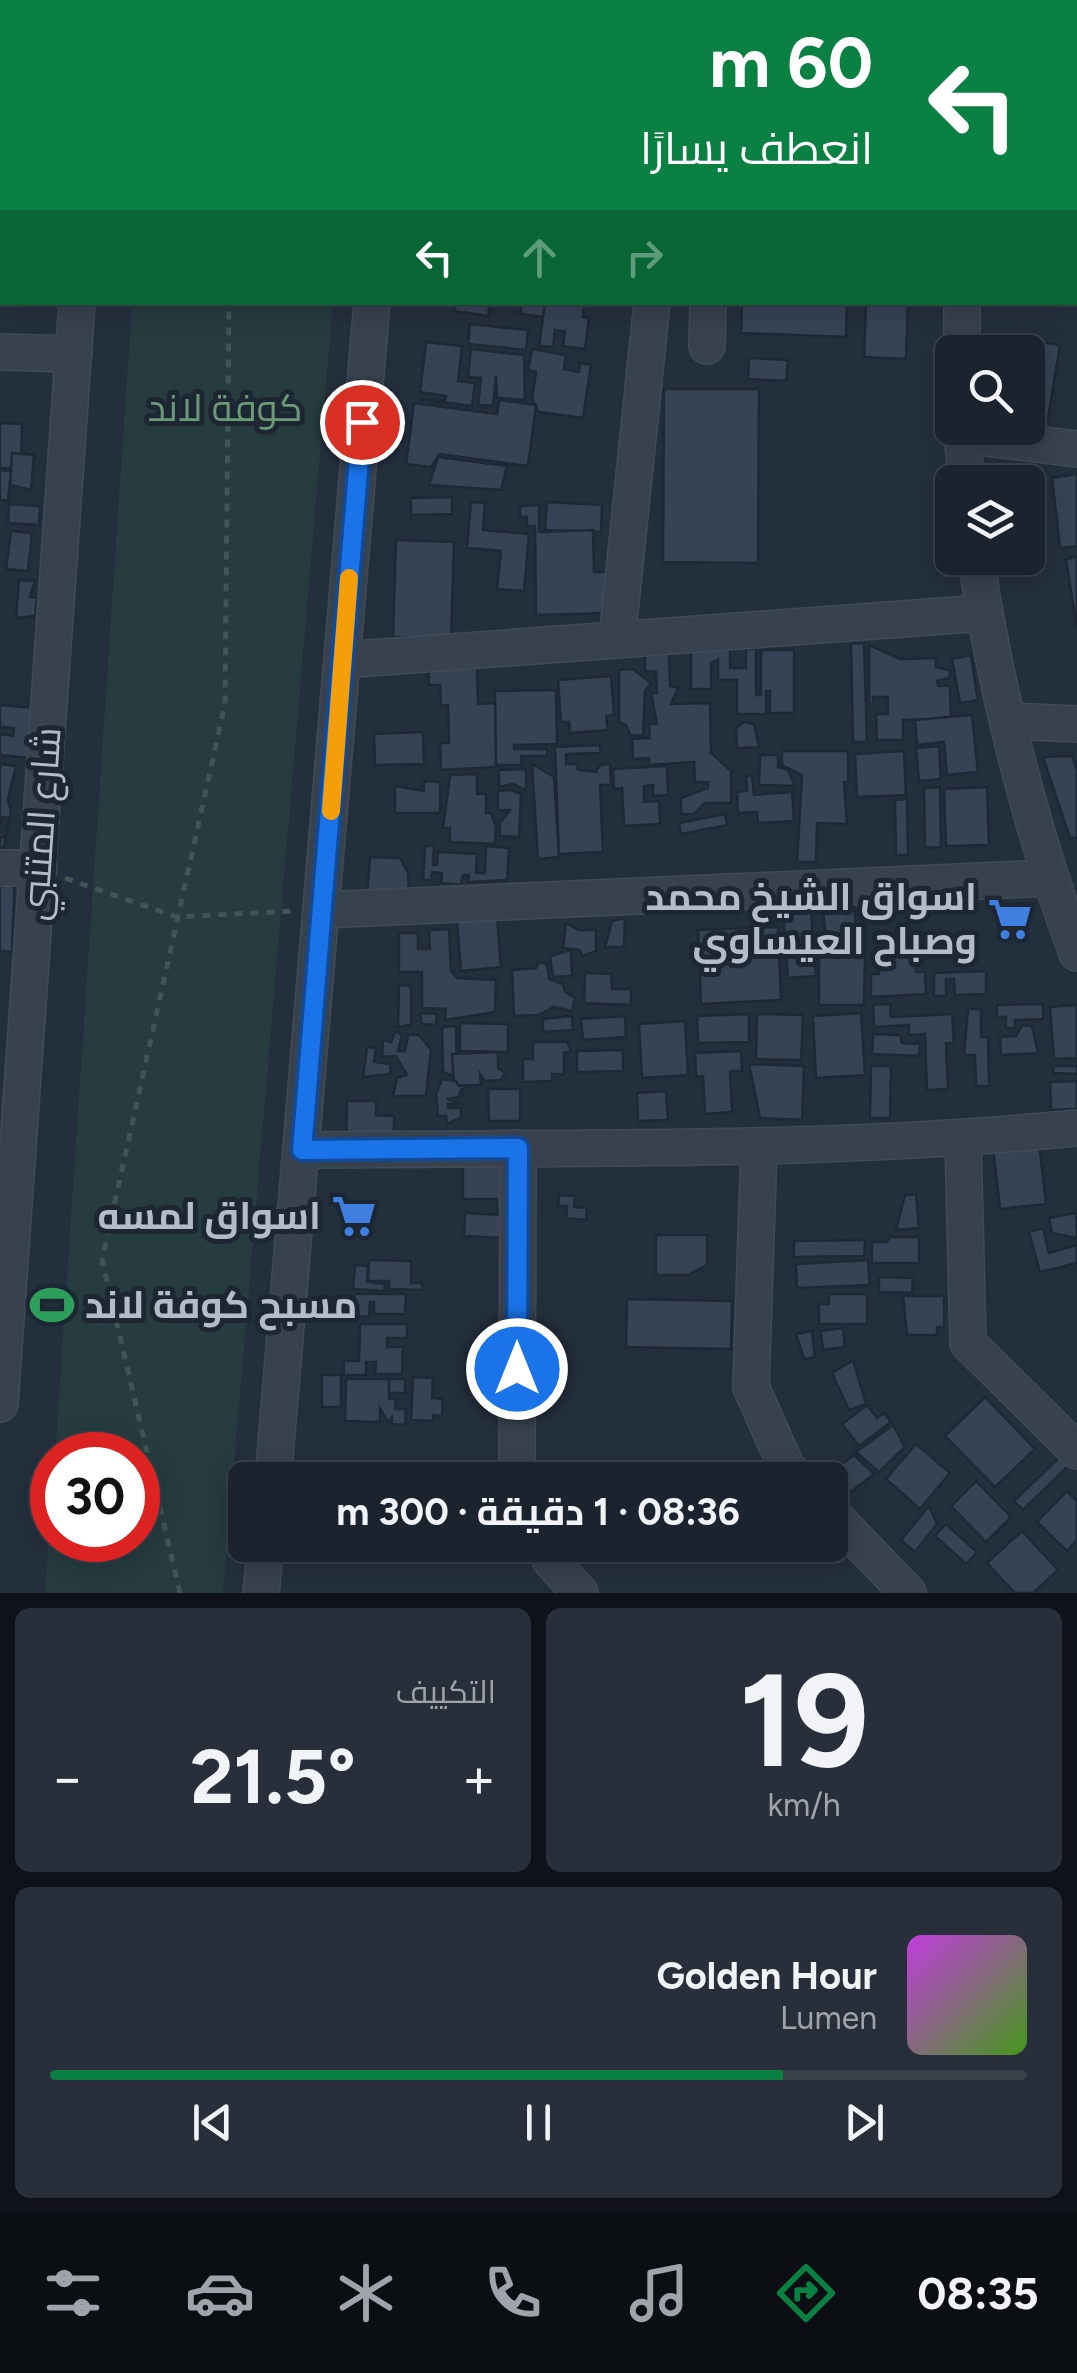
<!DOCTYPE html>
<html lang="ar">
<head>
<meta charset="utf-8">
<style>
  :root { --surface:#1b232e; --page:#282f3a; --text:#f1f3f6; --muted:#a0a4aa; --line:#39404a; --accent:#0b8043 }
  body { margin:0; font-family:Figtree,Cairo,sans-serif; background:var(--page); color:var(--text); direction:rtl; height:100vh; display:flex; flex-direction:column; font-size:38px; white-space:nowrap }
  * { box-sizing:border-box; margin:0 }
  p { font-size:32px; color:var(--muted) }
  .icon { flex:none; width:55px; height:55px; fill:none; stroke:currentColor; stroke-width:2; stroke-linecap:round; stroke-linejoin:round }
  .map { position:relative; height:1593px; overflow:hidden; direction:ltr }
  .side { display:flex; flex-direction:column; gap:15px; padding:15px; background:#0f1319; flex:1 }
  .side>* { flex:none }
  .guide { position:absolute; left:0px; top:0px; width:1078px; height:305px; box-shadow:0 5px 25px #0003,0 0 0 2px var(--line); direction:rtl; background:#0b8043; color:#fff; overflow:hidden }
  .buttons { position:absolute; left:935px; top:335px; display:grid; gap:20px }
  .buttons a { display:grid; place-items:center; width:110px; height:110px; border-radius:15px; background:var(--surface); box-shadow:0 5px 25px #0003,0 0 0 2px var(--line); font-size:50px }
  .speed { position:absolute; left:30px; top:1432px; display:flex; gap:20px; font-size:50px; font-weight:700; text-align:center }
  .speed>* { display:grid; place-content:center; width:130px; height:130px; border-radius:50%; background:var(--surface); box-shadow:0 5px 25px #0003,0 0 0 2px var(--line); line-height:1 }
  .speed .limit { border:15px solid #d22; background:#fff; color:#111 }
  .pin { position:absolute; display:grid; place-items:center; width:85px; height:85px; color:#fff; margin:-42px; border:5px solid #fff; border-radius:50%; box-shadow:0 2px 10px #0007 }
  .me { position:absolute; width:110px; margin:-55px; rotate:0deg; stroke-linejoin:round; filter:drop-shadow(0 0 8px #0008) }
  .turn { display:flex; align-items:center; gap:35px; height:210px; padding:0 40px; font-size:45px }
  .turn .icon { width:130px; height:130px; stroke-width:2.5 }
  .turn b { display:block; font-size:70px; line-height:85px }
  .lanes { display:flex; align-items:center; height:95px; padding:0 40px; background:#0003; justify-content:center; gap:50px; direction:ltr }
  .lanes .off { opacity:.35 }
  .big { font-size:75px; font-weight:700; line-height:1.1 }
  .side .card { flex:1; display:flex; flex-direction:column; justify-content:center; gap:15px; min-width:0; padding:0 35px; border-radius:15px; background:var(--page) }
  .side .dial { align-items:center; gap:0 }
  .dial b { font-size:130px; line-height:1 }
  .song { display:flex; align-items:center; gap:30px }
  .cover { width:120px; height:120px; border-radius:15px; background:linear-gradient(135deg,hsl(290 70% 55%),hsl(100 70% 35%)) }
  .played { height:10px; border-radius:5px; background:linear-gradient(90deg,var(--accent) 75%,var(--line) 75%) }
  .keys { display:flex; justify-content:space-around; direction:ltr }
  .heat { display:flex; justify-content:space-between; align-items:center; font-size:55px; direction:ltr }
  .side .tiles { flex:1; display:grid; gap:15px; grid-template-columns:1fr 1fr }
  .card:last-child { grid-column:span 2 }
  .trip { position:absolute; left:228px; top:1462px; width:620px; height:100px; border-radius:15px; background:var(--surface); box-shadow:0 5px 25px #0003,0 0 0 2px var(--line); font-weight:700; line-height:100px; text-align:center; direction:rtl }
  .menu { display:flex; height:160px; justify-content:space-around; align-items:center; background:#0b0e12; color:var(--muted) }
  .menu .icon { width:70px; height:70px }
  .menu .on { color:var(--accent) }
  .menu b { font-size:45px; color:var(--text) }
  .map>svg:first-child { display:block }
  .green { fill:#263c3f }
  .building { fill:#364354; stroke:#1f2835; stroke-width:2.5 }
  .lines { fill:none; stroke-linecap:round; stroke-linejoin:round }
  .minor-casing { stroke:#414a57; stroke-width:38 }
  .path { stroke:#3f5557; stroke-width:5; stroke-dasharray:8 8; stroke-linecap:butt }
  .minor { stroke:#38414e; stroke-width:35 }
  .route-casing { stroke:#114b97; stroke-width:25 }
  .route { stroke:#1a73e8; stroke-width:18 }
  .slow { stroke:#f59e0b; stroke-width:18 }
  .labels { text-anchor:middle; stroke-width:10; stroke-linejoin:round; paint-order:stroke }
  .park-label { font-size:38px; fill:#6b9a76; stroke:#1d2633 }
  .street-label { font-size:38px; fill:#b4bcc9; stroke:#1d2633 }
  .poi-label { font-size:38px; font-weight:bold; fill:#b4bcc9; stroke:#1d2633; text-anchor:end }
</style>
</head>
<body>
<div class="map">
<svg width="1077" height="1593" viewBox="0 0 1077 1593">
  <rect width="100%" height="100%" fill="#242f3e"/>
  <path class="green" d="M132,303H333L223,1593H45L52,1485V1540H138V1455H55Z"/>
  <g class="building">
    <path d="M455,302H490L488,316L454,311Z"/>
    <path d="M522,302H546L544,317L520,314Z"/>
    <path d="M545,302H584L583,317L589,318L585,349L563,346L565,331L555,330L553,347L539,346Z"/>
    <path d="M742,302H847L846,337L741,333Z"/>
    <path d="M866,302H908L906,359L864,357Z"/>
    <path d="M470,324L528,330L526,350L468,344Z"/>
    <path d="M1005,337L1060,345L1048,419L1028,415V352H1003Z"/>
    <path d="M426,342L462,346L458,381L475,383L472,406L419,399L445,401L446,396L420,392Z"/>
    <path d="M471,349L524,355L525,400L497,398L496,376L493,406L478,405L481,378L468,377Z"/>
    <path d="M532,349L566,355L564,369L579,372L580,363L591,365L583,418L539,412L532,399L536,372L528,370Z"/>
    <path d="M749,358L788,360L786,381L748,379Z"/>
    <path d="M664,389H759L758,563L663,562Z"/>
    <path d="M499,400L536,405L528,466L440,454L431,467L406,464L414,403L497,414Z"/>
    <path d="M0,423L22,424L21,469L0,468Z"/>
    <path d="M12,453L34,455L31,490L10,485Z"/>
    <path d="M438,457L507,466L501,490L429,485Z"/>
    <path d="M0,470L11,471L8,501L0,500Z"/>
    <path d="M1077,474V546L1060,548L1052,478Z"/>
    <path d="M452,497V514L411,515V498Z"/>
    <path d="M471,502L485,503L483,530L529,534L524,591L497,589L501,551L467,548Z"/>
    <path d="M547,502L602,505L601,532L545,530Z"/>
    <path d="M9,504L40,506L39,525L8,523Z"/>
    <path d="M539,505V532L593,530L594,572H607L608,613L536,615L535,526H527V517H520V506Z"/>
    <path d="M11,531L32,533L28,571L6,569Z"/>
    <path d="M396,540L454,542L451,639L393,637Z"/>
    <path d="M1077,557V630L1066,559Z"/>
    <path d="M19,580L35,581L30,597L37,598L35,616L16,618Z"/>
    <path d="M730,641V668H746V649H756V695H761V650H794V713H770V691H766V714H737V680H718V660L711,663V689H691V642Z"/>
    <path d="M864,643L867,742H853L851,644Z"/>
    <path d="M869,645L900,659L936,658V667L951,671L949,678L937,681L938,686H950L951,720H903V740H877L876,714H888V697H873V704H869Z"/>
    <path d="M669,654L670,686L678,688L671,704L710,703L711,753L731,771V803H705L694,814H681V798L708,788V782H695L694,762L649,765V758L633,759L632,739L650,738L649,724H657L651,693H657L656,671L645,672V655Z"/>
    <path d="M971,655L978,700L960,703L952,659Z"/>
    <path d="M477,668L478,704L495,703L498,767L441,770L440,743H449L448,705L441,706L440,685H429L428,670Z"/>
    <path d="M633,669L651,683L645,691L643,736L630,735L626,725L619,722V670Z"/>
    <path d="M611,676L614,715L606,716L608,730L570,733L569,722H561L558,680Z"/>
    <path d="M556,690L557,744L514,745V749H547V756H521L522,765H496L495,691Z"/>
    <path d="M0,705L35,708L30,758L0,755V734L13,736L14,728L0,727Z"/>
    <path d="M972,715L978,772L947,775L944,742L917,745L915,720Z"/>
    <path d="M743,722L754,724L759,747L737,748L736,729Z"/>
    <path d="M423,732L424,764L375,765L374,734Z"/>
    <path d="M600,745L601,753L566,754V764H577L578,770L596,772L600,765L610,764L611,785H600L603,852L559,854L555,747Z"/>
    <path d="M939,746L941,779L919,781L916,748Z"/>
    <path d="M782,751H848V782H844L847,824L817,823L816,862H797L802,775L782,765Z"/>
    <path d="M904,751L906,795L857,797L855,754Z"/>
    <path d="M760,755H778V767L788,770L795,786L759,785Z"/>
    <path d="M1072,756L1077,770V838H1070L1043,757Z"/>
    <path d="M0,764L16,766L8,799L11,811L4,847H0V838L5,837L9,818L2,817L0,825Z"/>
    <path d="M532,764L554,777L559,857L538,859Z"/>
    <path d="M667,766L668,795L653,796V785L644,786V802L659,801L660,824L624,826L622,788L614,789L613,769Z"/>
    <path d="M526,769V790L513,784L499,787V770Z"/>
    <path d="M477,774V794H486V813H491L496,827L495,844L450,842V828H443L450,775Z"/>
    <path d="M752,775L754,795L792,792L794,821L758,823L757,812L738,813L737,792L747,791L746,776Z"/>
    <path d="M424,781L440,782V813H395V786L424,791Z"/>
    <path d="M940,787L941,847L925,848L924,788Z"/>
    <path d="M987,787L989,845L946,846L944,789Z"/>
    <path d="M511,790L521,794L519,837L500,836V823L510,810H498V791Z"/>
    <path d="M907,799L908,855H896L895,800Z"/>
    <path d="M725,814L727,825L681,834L679,823Z"/>
    <path d="M425,846H434L433,865H437L438,852L477,854L476,873H485L486,846L509,848L507,880L468,882L469,875H463L461,885L441,883L442,873L432,872L431,880H423Z"/>
    <path d="M370,857L400,858L408,873L409,894L367,897Z"/>
    <path d="M15,871L12,952L0,951V872Z"/>
    <path d="M853,900L858,942L827,946L822,904Z"/>
    <path d="M811,910L816,976L788,978L783,912Z"/>
    <path d="M497,917L501,967L461,971L457,920Z"/>
    <path d="M625,918L624,947H605L612,921Z"/>
    <path d="M566,923L579,930H596V951L583,956L579,950L563,948Z"/>
    <path d="M778,927L781,1000L701,1004L698,930Z"/>
    <path d="M449,929L451,971L457,978L496,980L495,1012L445,1020L446,1009L422,1008V972H399V933H418V949H430L429,930Z"/>
    <path d="M911,938L916,972H925L926,994L871,997V974H879L878,939Z"/>
    <path d="M571,950L572,976L553,977L550,956Z"/>
    <path d="M819,954H865L864,1005H819Z"/>
    <path d="M538,962L547,964L549,979L563,984L565,992L575,998L572,1011L554,1007L538,1015L514,1016L512,970L536,968Z"/>
    <path d="M986,971V994L955,995L954,979H946V996H934V973Z"/>
    <path d="M585,973L611,974L612,989H631V1005L584,1003Z"/>
    <path d="M399,985L411,986V1025L398,1027Z"/>
    <path d="M890,1004L891,1017L952,1014L954,1043H946L948,1089L927,1090L925,1034L909,1035V1025L874,1027L873,1005Z"/>
    <path d="M1043,1004V1019L1015,1020V1028H1006V1017H997V1005Z"/>
    <path d="M1077,1005V1058L1054,1059L1050,1007Z"/>
    <path d="M968,1009H981V1037H988L989,1086H976L975,1055H964Z"/>
    <path d="M421,1013L437,1014L436,1025L421,1024Z"/>
    <path d="M861,1013L865,1075L816,1078L813,1016Z"/>
    <path d="M749,1014V1042L698,1043L697,1016Z"/>
    <path d="M757,1014L803,1015L801,1060L756,1059Z"/>
    <path d="M572,1016L573,1030L543,1032V1019Z"/>
    <path d="M625,1016L626,1037L583,1040L581,1019Z"/>
    <path d="M685,1021L688,1075L642,1078L639,1024Z"/>
    <path d="M460,1023L508,1024V1052L460,1051Z"/>
    <path d="M456,1026L457,1077L443,1072L442,1027Z"/>
    <path d="M1022,1026H1032L1038,1053L1001,1055L1000,1037L1016,1036Z"/>
    <path d="M395,1031L402,1035L398,1051H405L408,1035H419L431,1050L426,1096H393L397,1078L407,1075L396,1056L382,1057L383,1040L391,1042Z"/>
    <path d="M873,1034L900,1035L902,1043L920,1044L919,1056L872,1054Z"/>
    <path d="M533,1042H567L571,1051L564,1053V1074H552V1081L523,1082V1059H533Z"/>
    <path d="M367,1047L376,1048L374,1062L390,1064L391,1074L363,1077Z"/>
    <path d="M623,1050V1071L577,1072V1051Z"/>
    <path d="M741,1051L742,1071H730L732,1112L705,1114L703,1076L696,1077L695,1053Z"/>
    <path d="M498,1052V1068L505,1073L501,1080L485,1081L480,1074L481,1085L454,1086L452,1054Z"/>
    <path d="M749,1064L804,1066L802,1120L760,1118Z"/>
    <path d="M871,1066H891L890,1118H870Z"/>
    <path d="M1054,1066H1077V1074L1053,1073Z"/>
    <path d="M442,1079L456,1081L459,1086L473,1085L461,1090L459,1097L447,1099L459,1103L448,1104V1108H461V1118L447,1124L446,1116H438L436,1094Z"/>
    <path d="M1077,1081V1109L1051,1110L1050,1082Z"/>
    <path d="M488,1089H520V1121H489Z"/>
    <path d="M666,1091L668,1120L638,1121L637,1093Z"/>
    <path d="M347,1101H376V1115L394,1116V1143H346Z"/>
    <path d="M1038,1133L1046,1204L1000,1209L992,1139Z"/>
    <path d="M463,1164H520V1212H497V1199H463Z"/>
    <path d="M916,1194L919,1228L896,1230L905,1195Z"/>
    <path d="M559,1195L575,1196L574,1207L587,1208L586,1220L566,1218L567,1206H558Z"/>
    <path d="M465,1213L503,1215L502,1238L464,1236Z"/>
    <path d="M1076,1213L1077,1238L1052,1233L1049,1218Z"/>
    <path d="M1043,1228L1049,1253L1077,1245V1263L1040,1272L1029,1232Z"/>
    <path d="M656,1235H707V1265L688,1275H656Z"/>
    <path d="M890,1237H919V1263H872V1242H887Z"/>
    <path d="M865,1240L864,1256L794,1257V1241Z"/>
    <path d="M369,1260L411,1261V1283H422V1290L389,1289V1281H368Z"/>
    <path d="M868,1260L870,1285L797,1288L796,1264Z"/>
    <path d="M355,1265L368,1266L367,1282L385,1284L384,1291L353,1289Z"/>
    <path d="M879,1277L913,1278L912,1293L879,1292Z"/>
    <path d="M355,1294H406L405,1314H374V1302H370L369,1317L354,1316Z"/>
    <path d="M829,1294H867V1324H819V1304H829Z"/>
    <path d="M903,1296H944V1327H937V1335H907Z"/>
    <path d="M627,1299L732,1301L731,1349L626,1347Z"/>
    <path d="M360,1324H407V1338H387V1347H403L402,1374H375L376,1362H366V1375H344V1361H359Z"/>
    <path d="M843,1328L845,1347L823,1350L821,1331Z"/>
    <path d="M812,1331L815,1357L804,1359L796,1334Z"/>
    <path d="M853,1360L866,1404L849,1410L832,1373Z"/>
    <rect x="322" y="1375" width="19" height="32"/>
    <path d="M413,1377L433,1378L432,1398L443,1399L442,1416L433,1415V1421L411,1420Z"/>
    <path d="M346,1379H389V1399H396L395,1409H406L405,1425L392,1424V1417L388,1422L380,1408V1422L345,1421Z"/>
    <rect x="389" y="1379" width="16" height="14"/>
    <path d="M985,1397L1035,1449L995,1487L945,1436Z"/>
    <path d="M867,1405L877,1418L884,1413L891,1422L859,1446L842,1424Z"/>
    <path d="M893,1425L905,1447L879,1472L856,1452Z"/>
    <path d="M916,1444L950,1473L920,1509L886,1479Z"/>
    <path d="M1063,1454L1074,1460L1023,1510L1014,1501Z"/>
    <path d="M854,1455L874,1474L851,1492L834,1470Z"/>
    <path d="M976,1481L1011,1517L986,1542L951,1506Z"/>
    <path d="M1067,1491L1077,1501V1540L1067,1551L1037,1522Z"/>
    <path d="M929,1506L937,1524L915,1552L901,1540Z"/>
    <path d="M946,1524L977,1552L966,1564L935,1536Z"/>
    <path d="M1022,1531L1058,1570L1033,1593H1015L987,1563Z"/>
  </g>
  <g class="lines">
    <g class="minor-casing">
      <g id="minor">
        <path d="M95,2V0"/>
        <path d="M397,2V0"/>
        <path d="M682,2V0"/>
        <path d="M973,2V0"/>
        <path d="M0,143H2"/>
        <path d="M1075,236H1077"/>
        <path d="M707,346L708,302"/>
        <path d="M0,352L74,354"/>
        <path d="M962,352V302"/>
        <path d="M961,428L967,482"/>
        <path d="M961,435L1077,449"/>
        <path d="M976,558C995,688 1031,829 1077,953"/>
        <path d="M617,640L652,302"/>
        <path d="M342,660L984,613"/>
        <path d="M1011,721L1077,724"/>
        <path d="M0,868H39"/>
        <path d="M323,910L1049,878"/>
        <path d="M963,1139L968,1343L1077,1451"/>
        <path d="M759,1146L751,1387L786,1466L799,1480"/>
        <path d="M302,1150C560,1147 820,1153 1077,1128"/>
        <path d="M0,1404L77,302"/>
        <path d="M273,1480L372,302"/>
        <path d="M517,1480L518,1148"/>
        <path d="M830,1512L908,1593"/>
        <path d="M544,1545L551,1561L580,1593"/>
        <path d="M261,1593L266,1545"/>
      </g>
    </g>
    <g class="path">
      <path d="M65,878L177,917L293,911"/>
      <path d="M180,1593L102,1260L225,704L229,302"/>
    </g>
    <use href="#minor" class="minor"/>
  </g>
  <g class="lines">
    <g class="route-casing">
      <path id="route" d="M362,422L302,1150L518,1148L517,1369"/>
    </g>
    <use href="#route" class="route"/>
    <path class="slow" d="M331,811L349,578"/>
  </g>
  <defs>
    <g id="supermarket-bare" transform="scale(3.45)"><path d="M-6-5.5h2.5l.6 2H6L4.5 2H-2.5L-4.4-4H-6ZM-1.5 3.2a1.3 1.3 0 1 0 .1 0ZM3 3.2a1.3 1.3 0 1 0 .1 0Z" fill="#3f7fe0" stroke="#1d2633" stroke-width="2.5" paint-order="stroke"/></g>
    <g id="stadium-bare" transform="scale(3.45)"><path d="M0-5a6.5 5 0 1 0 0 10a6.5 5 0 1 0 0-10ZM-3.5-1.8h7v3.6h-7Z" fill="#2e9e5b" stroke="#1d2633" stroke-width="2.5" paint-order="stroke"/></g>
  </defs>
  <g fill-rule="evenodd">
    <use href="#supermarket-bare" x="1010" y="919"/>
    <use href="#supermarket-bare" x="354" y="1216"/>
    <use href="#stadium-bare" x="52" y="1305"/>
  </g>
  <g class="labels">
    <g class="park-label">
      <text x="225" y="421">كوفة لاند</text>
    </g>
    <g class="street-label">
      <text transform="translate(41 824) rotate(-86)" y="13">شارع المتنبي</text>
    </g>
    <g class="poi-label">
      <text x="977" y="910">اسواق الشيخ محمد<tspan x="977" dy="44">وصباح العيساوي</tspan></text>
      <text x="321" y="1229">اسواق لمسه</text>
      <text x="85" y="1318" text-anchor="start">مسبح كوفة لاند</text>
    </g>
  </g>
</svg>
<div class="buttons">
<a><svg class="icon" aria-label="search" viewBox="0 0 24 24"><circle cx="10" cy="10" r="6"/><path d="M15 15l6 6"/></svg></a>
<a><svg class="icon" aria-label="layers" viewBox="0 0 24 24"><path d="M12 4l9 5-9 5-9-5zM3 14l9 5 9-5"/></svg></a>
</div>
<div class="speed"><div class="limit">30</div></div>
<div class="pin" style="left:362px;top:422px;background:#d93025"><svg class="icon" aria-label="arrive" viewBox="0 0 24 24"><path d="M6 21V4h12l-3 4 3 4H6"/></svg></div>
<svg class="me" style="left:517px;top:1369px" viewBox="-20 -20 40 40"><circle r="17" fill="#1a73e8" stroke="#fff" stroke-width="3"/><path d="M0-11L8 9 0 5-8 9z" fill="#fff"/></svg>
<div class="trip">08:36 · 1 دقيقة · 300 m</div>
<div class="guide">
<div class="turn"><svg class="icon" aria-label="left" viewBox="0 0 24 24"><path d="M17 20v-9H6M10 6l-5 5 5 5"/></svg><div><b>60 m</b>انعطف يسارًا</div></div>
<div class="lanes"><svg class="icon" aria-label="left" viewBox="0 0 24 24"><path d="M17 20v-9H6M10 6l-5 5 5 5"/></svg><svg class="icon off" aria-label="ahead" viewBox="0 0 24 24"><path d="M12 20V5M6 11l6-6 6 6"/></svg><svg class="icon off" aria-label="right" viewBox="0 0 24 24"><path d="M7 20v-9h11M14 6l5 5-5 5"/></svg></div>
</div>
</div>
<section class="side">
<div class="tiles">
<div class="card dial"><b>19</b><p>km/h</p></div>
<div class="card"><p>التكييف</p>
<div class="heat"><a>−</a><b class="big">21.5°</b><a>+</a></div>
</div>
<div class="card">
<div class="song"><i class="cover"></i><div><b>Golden Hour</b><p>Lumen</p></div></div>
<div class="played"></div>
<div class="keys"><svg class="icon" aria-label="previous" viewBox="0 0 24 24"><path d="M18 5L8 12l10 7zM5 5v14"/></svg><svg class="icon" aria-label="pause" viewBox="0 0 24 24"><path d="M8 5v14M16 5v14"/></svg><svg class="icon" aria-label="next" viewBox="0 0 24 24"><path d="M6 5l10 7-10 7zM19 5v14"/></svg></div>
</div>
</div>
</section>
<nav class="menu">
<b>08:35</b>
<svg class="icon on" aria-label="directions" viewBox="0 0 24 24"><path d="M12 3l9 9-9 9-9-9zM9 14v-3h6M13 9l2 2-2 2"/></svg>
<svg class="icon" aria-label="music" viewBox="0 0 24 24"><path d="M9 18V5l10-2v13"/><circle cx="6" cy="18" r="3"/><circle cx="16" cy="16" r="3"/></svg>
<svg class="icon" aria-label="phone" viewBox="0 0 24 24"><path d="M5 4h4l2 5-3 2q2 4 5 5l2-3 5 2v4C11 20 4 13 5 4z"/></svg>
<svg class="icon" aria-label="climate" viewBox="0 0 24 24"><path d="M12 3v18M4 7l16 10M4 17L20 7"/></svg>
<svg class="icon" aria-label="car" viewBox="0 0 24 24"><path d="M5 17H2v-5l4-1 3-4h7l3 4 3 1v5h-3M9 17h6M6 11h13"/><circle cx="7" cy="17" r="2"/><circle cx="17" cy="17" r="2"/></svg>
<svg class="icon" aria-label="filters" viewBox="0 0 24 24"><path d="M4 7h16M4 17h16"/><circle cx="9" cy="7" r="2"/><circle cx="15" cy="17" r="2"/></svg>
</nav>
</body>
</html>
